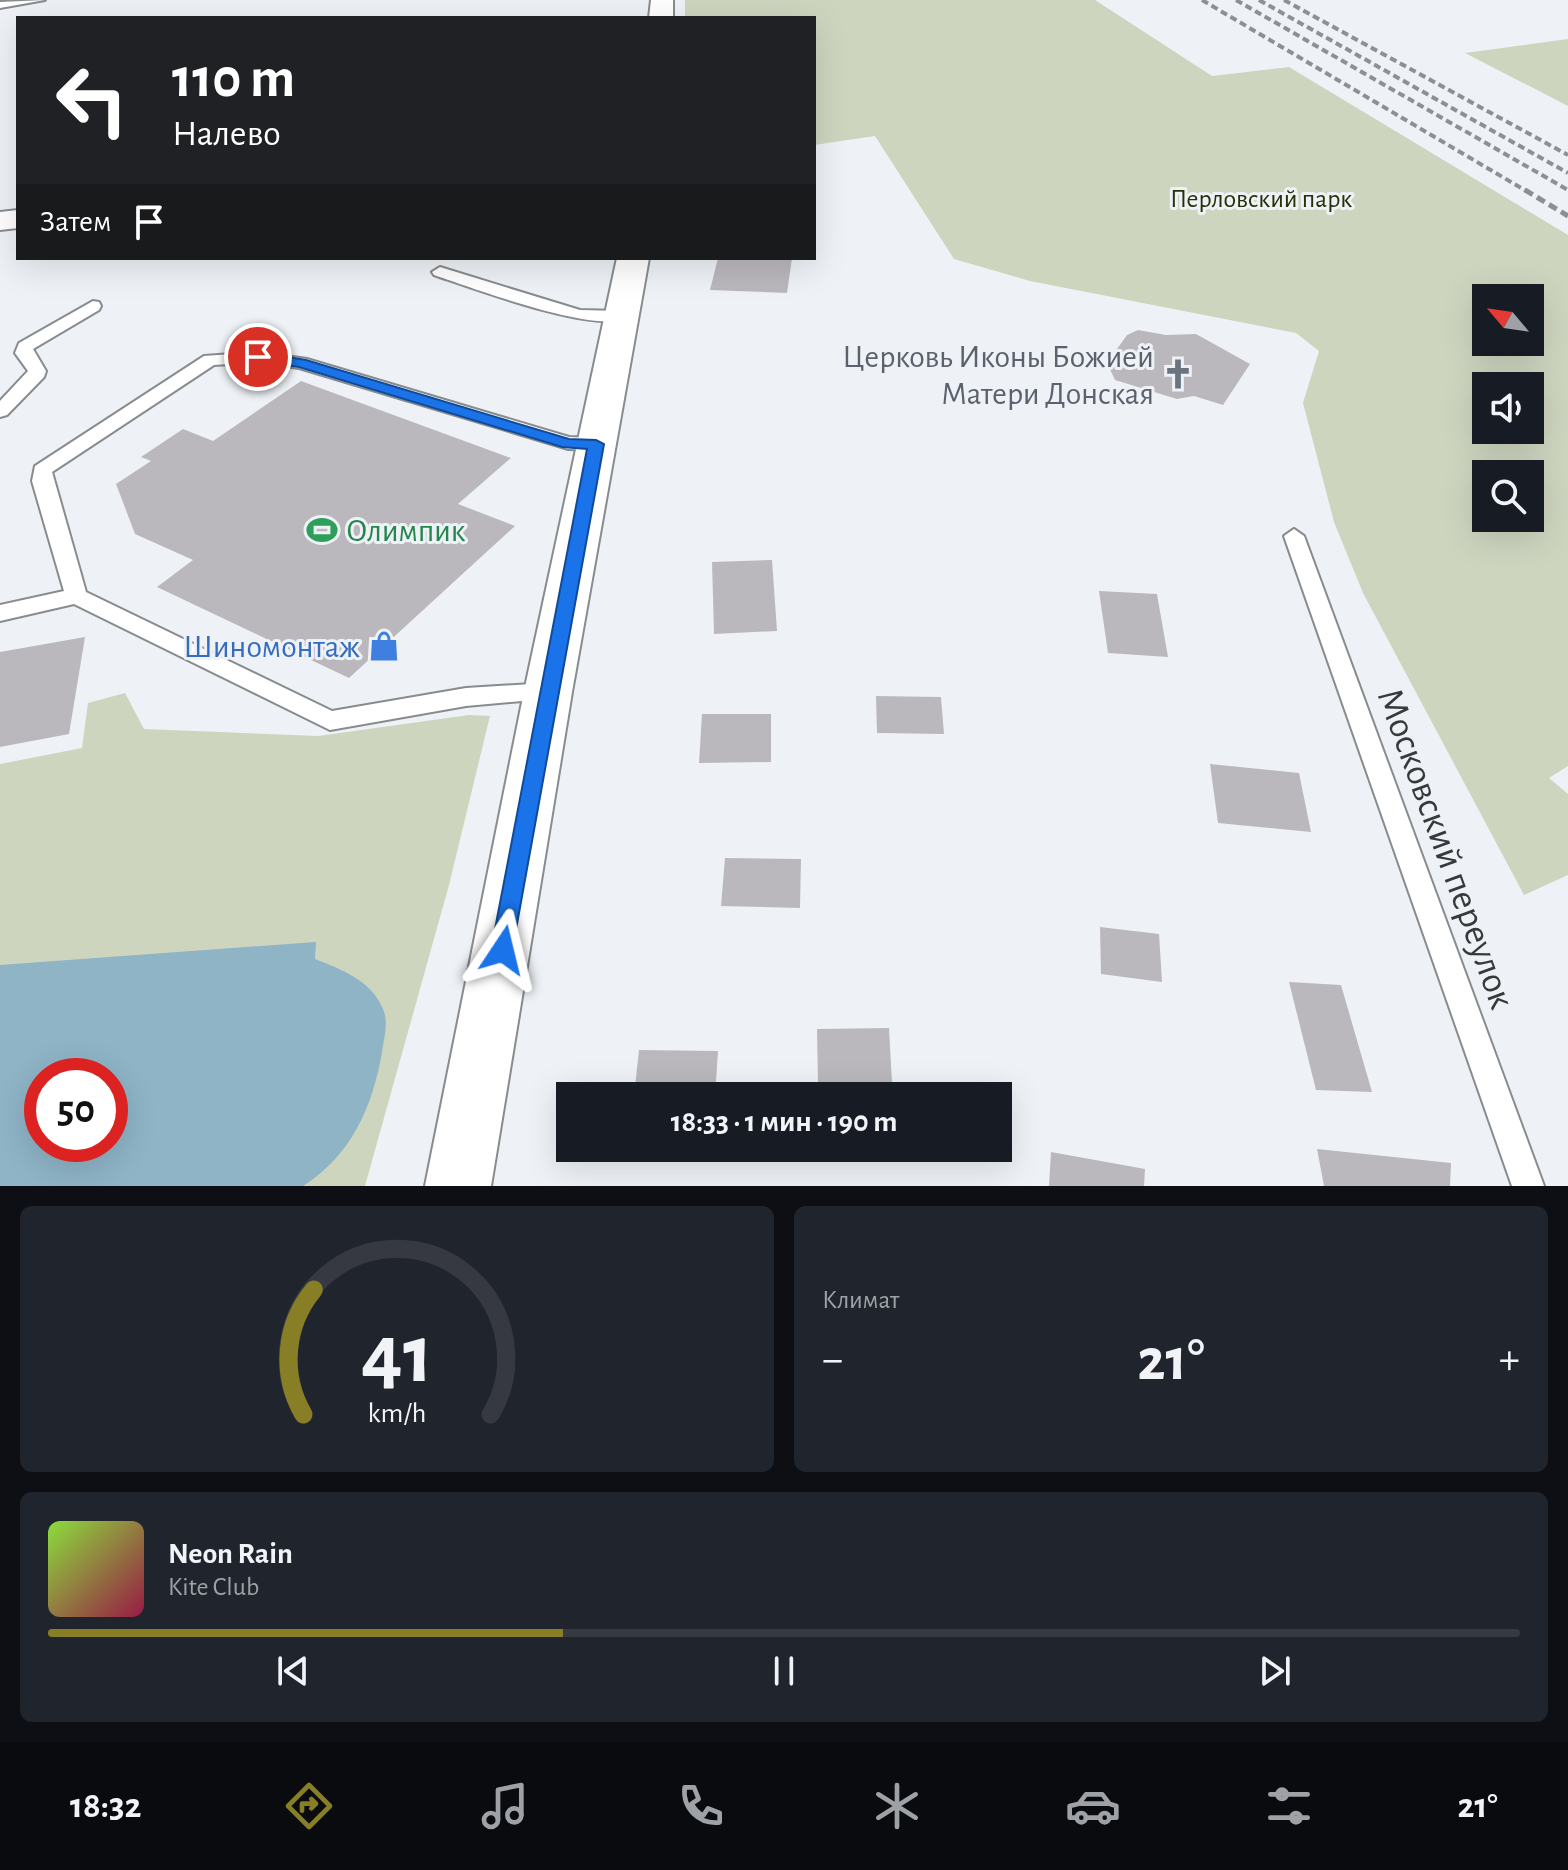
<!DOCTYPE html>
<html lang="ru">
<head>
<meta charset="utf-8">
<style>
  :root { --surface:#171b24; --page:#20242c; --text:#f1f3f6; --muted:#9ea1a6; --line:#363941; --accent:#877e25 }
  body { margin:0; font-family:"Alegreya Sans",sans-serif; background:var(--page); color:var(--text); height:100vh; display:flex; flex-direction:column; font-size:30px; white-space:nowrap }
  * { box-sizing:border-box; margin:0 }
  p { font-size:26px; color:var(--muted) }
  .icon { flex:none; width:44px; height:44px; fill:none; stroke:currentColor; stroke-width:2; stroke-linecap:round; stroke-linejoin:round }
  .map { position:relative; height:1186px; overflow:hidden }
  .side { display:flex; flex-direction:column; gap:20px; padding:20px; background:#0d0f14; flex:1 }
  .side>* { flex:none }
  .banner { position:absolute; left:16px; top:16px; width:800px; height:244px; border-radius:0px; box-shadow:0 8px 32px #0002; background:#202124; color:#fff; overflow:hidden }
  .needle { width:52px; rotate:299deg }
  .tools { position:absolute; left:1472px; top:284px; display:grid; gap:16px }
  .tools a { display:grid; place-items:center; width:72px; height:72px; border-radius:0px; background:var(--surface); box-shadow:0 8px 32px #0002; font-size:40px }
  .speed { position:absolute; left:24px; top:1058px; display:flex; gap:16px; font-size:40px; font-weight:700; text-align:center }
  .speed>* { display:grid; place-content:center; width:104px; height:104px; border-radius:50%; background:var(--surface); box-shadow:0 8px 32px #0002; line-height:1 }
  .speed .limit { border:12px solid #d22; background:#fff; color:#111 }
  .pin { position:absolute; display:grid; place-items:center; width:68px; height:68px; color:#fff; margin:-34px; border:4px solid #fff; border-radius:50%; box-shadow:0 2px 8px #0007 }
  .me { position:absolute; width:88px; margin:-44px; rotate:10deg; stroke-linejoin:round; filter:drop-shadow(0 0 6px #0008) }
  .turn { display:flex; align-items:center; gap:28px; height:168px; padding:0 24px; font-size:36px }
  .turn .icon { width:104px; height:104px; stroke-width:2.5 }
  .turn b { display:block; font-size:56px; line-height:68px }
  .then { display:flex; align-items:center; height:76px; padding:0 24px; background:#0003; gap:16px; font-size:30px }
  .big { font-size:60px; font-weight:700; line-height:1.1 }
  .side .widget { flex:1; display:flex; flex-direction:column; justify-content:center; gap:12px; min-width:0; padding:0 28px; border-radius:12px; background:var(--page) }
  .side .dial { align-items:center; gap:0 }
  .dial svg { height:208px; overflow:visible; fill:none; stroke:var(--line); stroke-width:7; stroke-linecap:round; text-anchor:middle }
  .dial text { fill:var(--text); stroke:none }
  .song { display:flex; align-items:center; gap:24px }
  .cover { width:96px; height:96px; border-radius:12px; background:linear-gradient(135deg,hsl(90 70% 55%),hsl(340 70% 35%)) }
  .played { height:8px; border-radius:4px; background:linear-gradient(90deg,var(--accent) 35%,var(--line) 35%) }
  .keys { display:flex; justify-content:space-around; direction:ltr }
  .heat { display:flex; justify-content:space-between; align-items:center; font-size:44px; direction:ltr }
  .side .tiles { flex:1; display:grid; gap:20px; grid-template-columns:1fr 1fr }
  .widget:last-child { grid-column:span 2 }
  .trip { position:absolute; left:556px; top:1082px; width:456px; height:80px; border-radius:0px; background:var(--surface); box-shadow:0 8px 32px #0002; font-weight:700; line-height:80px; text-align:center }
  .menu { display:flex; height:128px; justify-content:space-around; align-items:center; background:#090b0e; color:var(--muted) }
  .menu .icon { width:56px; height:56px }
  .menu .current { color:var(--accent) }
  .menu b { font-size:36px; color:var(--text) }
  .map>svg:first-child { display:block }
  .green { fill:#ced5bf; fill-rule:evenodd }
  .water { fill:#8eb4c6; fill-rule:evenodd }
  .building { fill:#bbb8bd }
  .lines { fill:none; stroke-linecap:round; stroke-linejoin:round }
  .service-casing { stroke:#888c8f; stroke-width:4 }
  .minor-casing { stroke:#888c8f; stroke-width:4 }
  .secondary-casing { stroke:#888c8f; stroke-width:4 }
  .service { fill:#fff; fill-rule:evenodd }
  .minor { fill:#fff; fill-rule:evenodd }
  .secondary { fill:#fff; fill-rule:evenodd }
  .rail-far1 { stroke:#8d9093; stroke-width:4; stroke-dasharray:7 4; stroke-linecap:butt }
  .rail { stroke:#8d9093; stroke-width:5; stroke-dasharray:9 5; stroke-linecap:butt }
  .route { fill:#1a73e8; stroke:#114b97; stroke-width:2 }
  .labels { text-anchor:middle; stroke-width:6; stroke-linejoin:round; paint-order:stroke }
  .far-park-label { font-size:26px; fill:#273007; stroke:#eef2f6 }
  .worship-label { font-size:32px; fill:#5b616d; stroke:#eef2f6; text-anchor:end }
  .leisure-label { font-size:32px; fill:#27864d; stroke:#eef2f6; text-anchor:start }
  .shop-label { font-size:32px; fill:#366cbe; stroke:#eef2f6; text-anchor:end }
  .near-street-label { font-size:38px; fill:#37393b; stroke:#eef2f6 }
</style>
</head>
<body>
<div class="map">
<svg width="1568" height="1186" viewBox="0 0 1568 1186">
  <rect width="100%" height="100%" fill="#eef2f6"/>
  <g class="green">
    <path d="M685,0H1095L1212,76L1289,67L1568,235V766L1549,778L1568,794V875L1524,895L1363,593L1334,522L1303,403L1319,351L1296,333L1030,281L954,259L875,136L814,145V18H685ZM1530,298V342H1486V298ZM1530,386V430H1486V386ZM1530,474V518H1486V474Z"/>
    <path d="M1568,39V106L1465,53Z"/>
    <path d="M125,693L144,729L318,736L469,715L490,716L449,885L365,1186H0V764L82,748L88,703ZM42,1076H110V1144H42Z"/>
  </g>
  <path class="water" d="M316,942L315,959C341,969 372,981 383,1009C389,1023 384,1037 382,1052C373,1106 351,1156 303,1186H0V965ZM42,1076H110V1144H42Z"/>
  <g class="building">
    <path d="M718,258H792L787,293L710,290Z"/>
    <path d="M1138,330L1166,335L1196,334L1250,364L1223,405L1194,396L1177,399L1115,380L1107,363L1127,335Z"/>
    <path d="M301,381L511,458L458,504L515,526L349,678L157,587L193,560L135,534L116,484L151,461L141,457L183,429L213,441Z"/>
    <path d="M772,560L777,631L714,634L712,562Z"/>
    <path d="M1099,591L1157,594L1168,657L1108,653Z"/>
    <path d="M85,637L69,734L0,747V652Z"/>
    <path d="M876,696L941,697L944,734L877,733Z"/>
    <path d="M702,714H771V762L699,763Z"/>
    <path d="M1210,764L1299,773L1311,832L1218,823Z"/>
    <path d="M725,858L801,859L800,908L721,906Z"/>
    <path d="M1100,927L1159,934L1162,982L1101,974Z"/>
    <path d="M1289,982L1341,985L1372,1092L1316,1090Z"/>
    <path d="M889,1028L892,1083H818L817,1029Z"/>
    <path d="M639,1050L718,1051L715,1096H634Z"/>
    <path d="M1317,1149L1451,1163L1450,1186H1324Z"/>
    <path d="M1051,1152L1145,1169L1144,1186H1049Z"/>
  </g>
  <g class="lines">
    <g class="service-casing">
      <g id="service">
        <path d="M45,0L0,8V2Z"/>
        <path d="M440,267L580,310L620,311L629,316C605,338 467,286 434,275L432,272Z"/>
        <path d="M93,301L99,302L101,306L99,310L33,349L46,371L44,377L7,415L0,417V401L28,371L15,353L19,343Z"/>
        <path d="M258,352L307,359L569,437L596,438L606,444L596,450L568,449L299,368L258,362L214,365L52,472L86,592L332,711L466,688L548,683L556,686L560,692L556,698L466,706L330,730L74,604L0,621V605L64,591L32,481L35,466L204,356Z"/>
        <path d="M1294,529L1304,536L1544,1186H1512L1284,536Z"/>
      </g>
    </g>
    <g class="minor-casing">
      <path id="minor" d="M18,210V228L0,230V212Z"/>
    </g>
    <g class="secondary-casing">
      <g id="secondary">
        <path d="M651,0H673V18H649Z"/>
        <path d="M617,258H649L572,692L491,1186H425L524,692Z"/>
      </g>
    </g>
    <use href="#service" class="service"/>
    <use href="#minor" class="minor"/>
    <use href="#secondary" class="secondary"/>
    <g class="rail-far1">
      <path d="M1202,0L1528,192"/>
      <path d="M1236,0L1568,190"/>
      <path d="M1259,0L1568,173"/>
      <path d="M1284,0L1568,155"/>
    </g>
    <path class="rail" d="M1525,190L1568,216"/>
  </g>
  <path class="route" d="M258,352L306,360L569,439L596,440L604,444L511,957L503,960L494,957L491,950L587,449L562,447L299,367L253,360V354Z"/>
  <defs>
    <g id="church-bare" transform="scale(2.4)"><path d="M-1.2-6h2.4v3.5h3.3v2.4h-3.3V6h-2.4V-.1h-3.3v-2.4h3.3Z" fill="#6b7280" stroke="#eef2f6" stroke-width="2.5" paint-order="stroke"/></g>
    <g id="stadium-bare" transform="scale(2.4)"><path d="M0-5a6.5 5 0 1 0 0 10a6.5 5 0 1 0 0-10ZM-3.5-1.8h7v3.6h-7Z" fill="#2e9e5b" stroke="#eef2f6" stroke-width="2.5" paint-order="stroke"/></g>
    <g id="shop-bare" transform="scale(2.4)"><path d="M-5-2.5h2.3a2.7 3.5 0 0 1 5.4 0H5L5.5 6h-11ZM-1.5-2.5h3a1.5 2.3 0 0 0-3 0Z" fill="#3f7fe0" stroke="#eef2f6" stroke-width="2.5" paint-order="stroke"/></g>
  </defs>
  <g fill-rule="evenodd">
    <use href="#church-bare" x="1178" y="374"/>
    <use href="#stadium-bare" x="322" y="530"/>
    <use href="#shop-bare" x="384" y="646"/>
  </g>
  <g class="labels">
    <g class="far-park-label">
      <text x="1261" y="207">Перловский парк</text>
    </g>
    <g class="worship-label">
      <text x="1154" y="367">Церковь Иконы Божией<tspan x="1154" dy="37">Матери Донская</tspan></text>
    </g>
    <g class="leisure-label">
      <text x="346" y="541">Олимпик</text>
    </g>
    <g class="shop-label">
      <text x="360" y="657">Шиномонтаж</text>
    </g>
    <g class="near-street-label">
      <text transform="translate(1447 848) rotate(70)" y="13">Московский переулок</text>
    </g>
  </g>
</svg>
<div class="tools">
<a><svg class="needle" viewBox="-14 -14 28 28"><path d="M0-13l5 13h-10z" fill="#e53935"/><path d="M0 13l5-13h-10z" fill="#9ea1a6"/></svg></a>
<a><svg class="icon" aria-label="sound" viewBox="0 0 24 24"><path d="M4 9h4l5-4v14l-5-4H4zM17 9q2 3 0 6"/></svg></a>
<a><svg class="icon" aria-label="search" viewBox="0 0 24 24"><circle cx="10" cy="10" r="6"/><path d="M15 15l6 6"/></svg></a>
</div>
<div class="speed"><div class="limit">50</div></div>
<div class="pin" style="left:258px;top:357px;background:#d93025"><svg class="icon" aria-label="arrive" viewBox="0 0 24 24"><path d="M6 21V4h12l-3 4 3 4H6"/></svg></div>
<svg class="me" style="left:503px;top:950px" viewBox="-20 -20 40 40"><path d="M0-17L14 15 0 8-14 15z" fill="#1a73e8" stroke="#fff" stroke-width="4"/></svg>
<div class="trip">18:33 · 1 мин · 190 m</div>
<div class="banner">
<div class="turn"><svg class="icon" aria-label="left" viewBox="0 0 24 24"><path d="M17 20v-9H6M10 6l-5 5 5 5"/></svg><div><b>110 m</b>Налево</div></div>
<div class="then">Затем<svg class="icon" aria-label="arrive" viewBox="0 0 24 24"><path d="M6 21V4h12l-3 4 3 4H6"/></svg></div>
</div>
</div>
<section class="side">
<div class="tiles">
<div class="widget dial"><svg viewBox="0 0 100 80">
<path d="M14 69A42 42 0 1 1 86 69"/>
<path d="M14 69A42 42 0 0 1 18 21" stroke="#877e25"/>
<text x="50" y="56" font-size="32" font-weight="700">41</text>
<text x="50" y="72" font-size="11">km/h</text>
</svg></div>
<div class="widget"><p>Климат</p>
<div class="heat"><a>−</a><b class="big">21°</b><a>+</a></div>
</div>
<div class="widget">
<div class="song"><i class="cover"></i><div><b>Neon Rain</b><p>Kite Club</p></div></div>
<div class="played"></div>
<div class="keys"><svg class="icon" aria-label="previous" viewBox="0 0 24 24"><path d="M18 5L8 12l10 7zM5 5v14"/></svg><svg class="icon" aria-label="pause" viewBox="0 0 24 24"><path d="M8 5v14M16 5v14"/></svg><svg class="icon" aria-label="next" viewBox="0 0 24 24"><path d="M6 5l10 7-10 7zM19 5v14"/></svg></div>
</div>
</div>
</section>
<nav class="menu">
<b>18:32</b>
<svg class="icon current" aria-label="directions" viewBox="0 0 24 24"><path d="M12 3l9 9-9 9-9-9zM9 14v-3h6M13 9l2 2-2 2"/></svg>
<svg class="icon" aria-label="music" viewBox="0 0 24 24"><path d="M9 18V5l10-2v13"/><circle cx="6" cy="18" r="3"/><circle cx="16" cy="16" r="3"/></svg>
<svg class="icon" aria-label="phone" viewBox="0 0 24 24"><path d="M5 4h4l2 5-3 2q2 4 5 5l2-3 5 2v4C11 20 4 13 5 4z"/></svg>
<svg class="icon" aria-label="climate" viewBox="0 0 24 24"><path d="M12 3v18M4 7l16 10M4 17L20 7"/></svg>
<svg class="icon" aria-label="car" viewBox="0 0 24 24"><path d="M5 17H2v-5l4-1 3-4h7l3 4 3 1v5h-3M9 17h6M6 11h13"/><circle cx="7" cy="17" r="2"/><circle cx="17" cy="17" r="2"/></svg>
<svg class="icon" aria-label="filters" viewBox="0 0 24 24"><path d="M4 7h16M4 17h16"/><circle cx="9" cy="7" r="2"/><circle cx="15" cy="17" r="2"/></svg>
<b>21°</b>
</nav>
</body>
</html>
